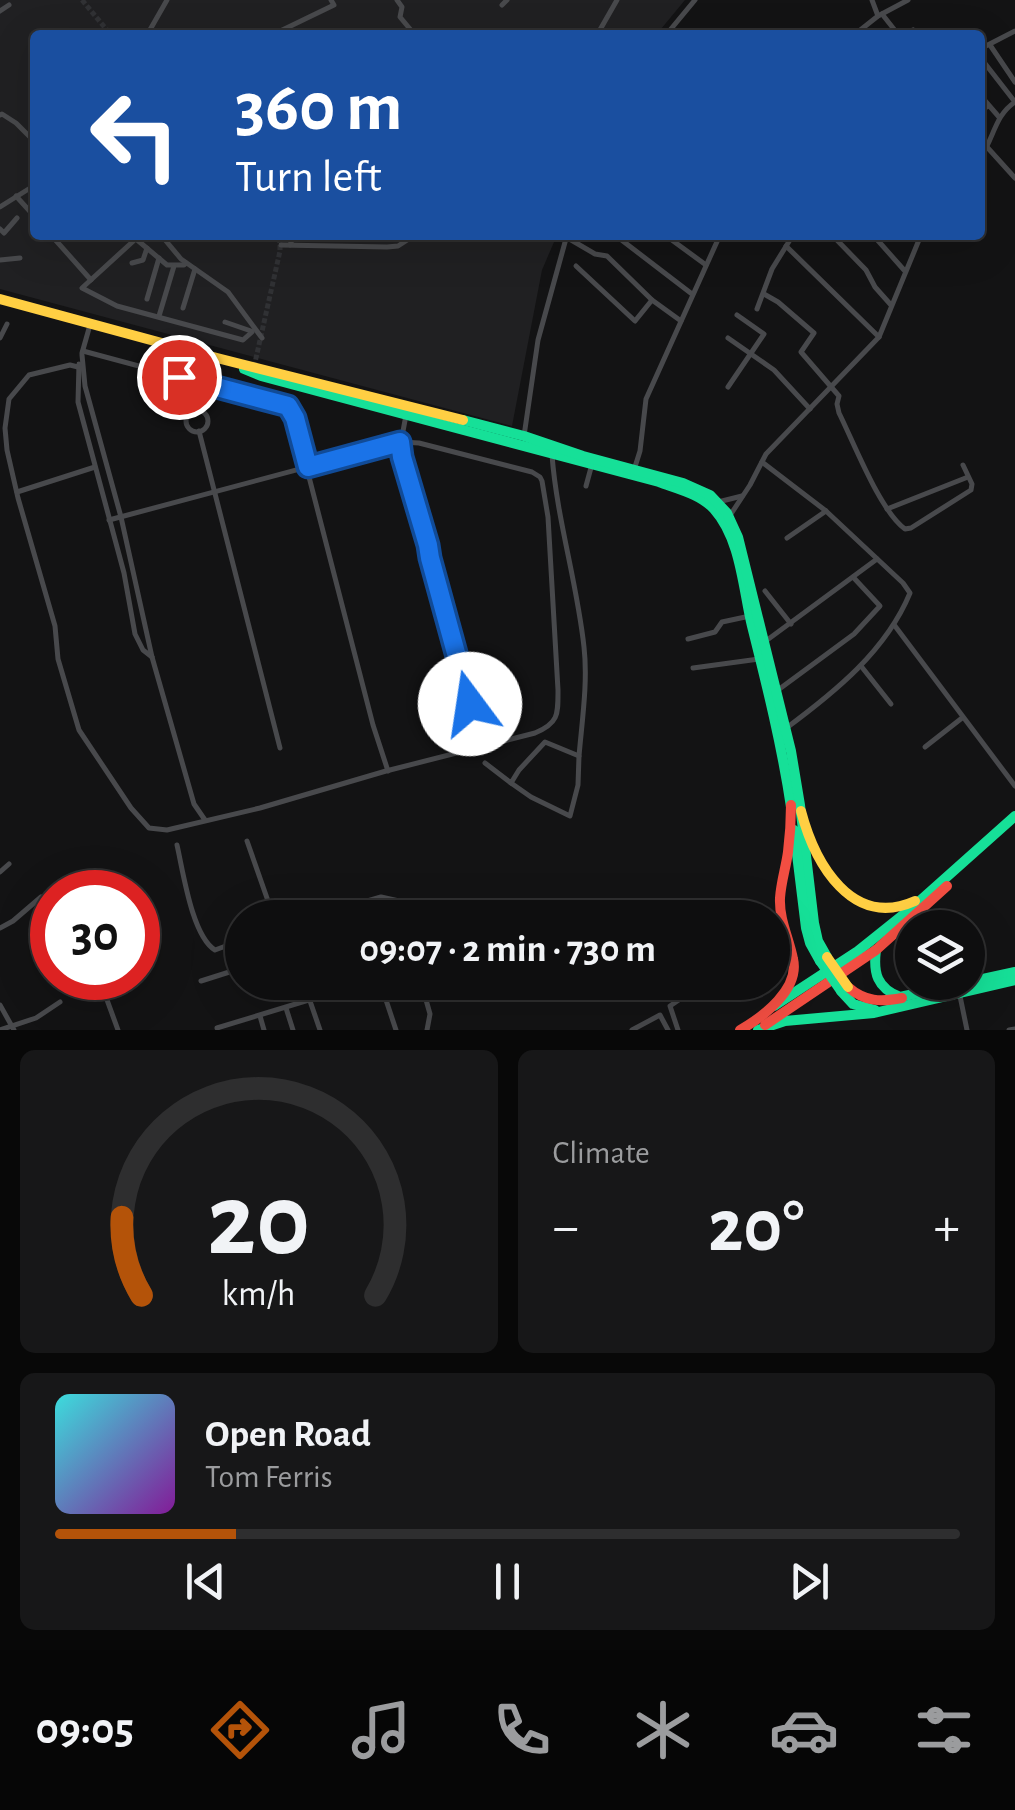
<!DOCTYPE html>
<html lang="en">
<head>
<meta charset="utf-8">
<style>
  :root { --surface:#0e0e0f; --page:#171718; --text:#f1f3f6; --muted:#9b9c9e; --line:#2e2e2f; --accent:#b45309 }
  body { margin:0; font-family:"Alegreya Sans",sans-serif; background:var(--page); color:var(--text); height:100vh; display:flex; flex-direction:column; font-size:38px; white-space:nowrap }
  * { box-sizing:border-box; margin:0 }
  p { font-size:32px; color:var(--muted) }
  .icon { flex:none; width:55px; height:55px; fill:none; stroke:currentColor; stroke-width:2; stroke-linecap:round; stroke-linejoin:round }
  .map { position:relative; height:1030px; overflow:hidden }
  .details { display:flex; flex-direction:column; gap:20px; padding:20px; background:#080808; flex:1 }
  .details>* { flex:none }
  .hud { position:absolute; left:30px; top:30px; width:955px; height:210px; border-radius:10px; box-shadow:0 10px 40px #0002,0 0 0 2px var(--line); background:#1a4fa0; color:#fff; overflow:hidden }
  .controls { position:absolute; left:895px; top:910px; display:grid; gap:20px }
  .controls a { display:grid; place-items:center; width:90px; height:90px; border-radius:50%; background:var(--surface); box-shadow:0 10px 40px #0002,0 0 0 2px var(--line); font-size:50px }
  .speed { position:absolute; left:30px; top:870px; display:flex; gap:20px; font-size:50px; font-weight:700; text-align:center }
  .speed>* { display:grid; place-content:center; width:130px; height:130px; border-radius:50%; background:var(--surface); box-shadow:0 10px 40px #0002,0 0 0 2px var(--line); line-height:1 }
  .speed .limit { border:15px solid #d22; background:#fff; color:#111 }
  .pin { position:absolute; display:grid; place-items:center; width:85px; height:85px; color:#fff; margin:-42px; border:5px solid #fff; border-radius:50%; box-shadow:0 2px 10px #0007 }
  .me { position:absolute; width:110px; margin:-55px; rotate:346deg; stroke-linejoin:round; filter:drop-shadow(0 0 8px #0008) }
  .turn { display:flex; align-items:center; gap:35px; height:210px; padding:0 40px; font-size:45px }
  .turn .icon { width:130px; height:130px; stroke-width:2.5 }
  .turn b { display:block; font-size:70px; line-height:85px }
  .big { font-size:75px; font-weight:600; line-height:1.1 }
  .details .tile { flex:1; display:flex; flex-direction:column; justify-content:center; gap:15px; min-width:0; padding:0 35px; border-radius:15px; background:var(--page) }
  .details .dial { align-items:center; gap:0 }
  .dial svg { height:260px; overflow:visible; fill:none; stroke:var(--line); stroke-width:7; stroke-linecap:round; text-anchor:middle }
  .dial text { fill:var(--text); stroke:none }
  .song { display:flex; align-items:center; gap:30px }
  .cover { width:120px; height:120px; border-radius:15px; background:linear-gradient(135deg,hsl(180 70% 55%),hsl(290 70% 35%)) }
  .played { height:10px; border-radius:5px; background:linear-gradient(90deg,var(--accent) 20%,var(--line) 20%) }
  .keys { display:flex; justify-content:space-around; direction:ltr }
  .heat { display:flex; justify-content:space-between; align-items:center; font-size:55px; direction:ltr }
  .details .tiles { flex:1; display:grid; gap:20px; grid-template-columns:1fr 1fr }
  .tile:last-child { grid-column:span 2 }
  .trip { position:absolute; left:225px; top:900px; width:565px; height:100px; border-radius:50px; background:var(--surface); box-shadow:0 10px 40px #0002,0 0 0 2px var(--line); font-weight:600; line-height:100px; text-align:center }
  .menu { display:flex; height:160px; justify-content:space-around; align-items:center; background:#060606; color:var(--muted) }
  .menu .icon { width:70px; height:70px }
  .menu .on { color:var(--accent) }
  .menu b { font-size:45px; color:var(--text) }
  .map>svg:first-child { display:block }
  .built { fill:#202022 }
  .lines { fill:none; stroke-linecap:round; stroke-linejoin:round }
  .street-tunnel { stroke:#303134; stroke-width:5; stroke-dasharray:5 2.5; stroke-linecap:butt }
  .street { stroke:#48494c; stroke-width:5 }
  .fast { stroke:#16e098; stroke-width:10 }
  .slow { stroke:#ffcf43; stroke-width:10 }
  .jam { stroke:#f24e42; stroke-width:10 }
  .fast-bridge { stroke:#16e098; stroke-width:10 }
  .slow-bridge { stroke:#ffcf43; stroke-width:10 }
  .route-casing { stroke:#114b97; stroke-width:25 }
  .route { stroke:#1a73e8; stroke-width:18 }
</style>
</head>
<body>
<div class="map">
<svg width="1015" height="1030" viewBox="0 0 1015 1030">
  <rect width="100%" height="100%" fill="#131314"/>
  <path class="built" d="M0,0H685L656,35H35V235H557L542,270L512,426L0,289Z"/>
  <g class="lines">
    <g class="street-tunnel">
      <path d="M82,0L111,35"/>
      <path d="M254,367L280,251V242L275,235"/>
    </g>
    <g class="street">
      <path d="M397,0L402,7L400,17L415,35"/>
      <path d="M872,0L878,16"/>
      <path d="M502,5L507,0"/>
      <path d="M0,11L9,5"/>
      <path d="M882,14L897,33L896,35"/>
      <path d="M913,30L916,35"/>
      <path d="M147,35L167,0"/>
      <path d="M272,35L334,5L331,0"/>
      <path d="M597,35L617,0"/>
      <path d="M666,35L695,0"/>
      <path d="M854,35L878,16L908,0"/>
      <path d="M990,45L1015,82"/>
      <path d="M980,49L1015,31"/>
      <path d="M980,57L1015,102"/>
      <path d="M980,95L999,117"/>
      <path d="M980,110L989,106"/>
      <path d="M0,115L2,114L16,123L35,142"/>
      <path d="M987,147L1015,178"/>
      <path d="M980,158C994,139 994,116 1015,102"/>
      <path d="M16,196L35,217"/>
      <path d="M0,207L35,185"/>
      <path d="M0,229L4,233L17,218"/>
      <path d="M51,235L91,280"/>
      <path d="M140,235L82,288L117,306L243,340L252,332"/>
      <path d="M161,235L181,259L228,292L262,338"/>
      <path d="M615,235L692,294"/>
      <path d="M665,235L706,265"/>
      <path d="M832,235L866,270L875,287L891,305"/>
      <path d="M873,235L904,270"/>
      <path d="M566,237L595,254L607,256L652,300L681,321"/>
      <path d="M136,239L167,265H184L186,263"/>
      <path d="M281,245L387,247L398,246L415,235"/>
      <path d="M290,245L294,235"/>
      <path d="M786,246L879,337"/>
      <path d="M0,260L20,258"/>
      <path d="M132,263L143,260L147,248"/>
      <path d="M576,266L635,321L652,300"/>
      <path d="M764,294L778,302L814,333L801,352L839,396L837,404L839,413C854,443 880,511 905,529L911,528L971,490L972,484L963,465"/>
      <path d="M147,299L159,258"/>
      <path d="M183,308L195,269"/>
      <path d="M757,309L772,269L793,235"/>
      <path d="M159,316L174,266"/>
      <path d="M225,322L251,331"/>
      <path d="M0,338L7,324"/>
      <path d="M728,338L774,370L810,409"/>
      <path d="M83,351L284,405L292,411L373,725L388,771"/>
      <path d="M82,353L90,325"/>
      <path d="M82,355L85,386L121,517L152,657L194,804L205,820"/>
      <path d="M79,364L78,402L124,573L135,634L143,650L152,657"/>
      <path d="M78,367L70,365L29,375L9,399L5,428L7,450L18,498L55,626L58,659L79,730L131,808L149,828L167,830L260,808L386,771L535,733C559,723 558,714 558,690L548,517L542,481L540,477L532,472L419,443L401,442L109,520"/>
      <path d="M728,387L764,334L737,315"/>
      <circle cx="197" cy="421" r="11"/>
      <path d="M406,415L401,442L402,457L428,545L430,558L484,745"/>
      <path d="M199,431L280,748"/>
      <path d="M524,436L538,340L567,235"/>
      <path d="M762,462L826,511L903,583L910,593C886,651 835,692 785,729"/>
      <path d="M634,470L640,451L646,399L720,235"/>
      <path d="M586,486L592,464"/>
      <path d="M17,492L95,467"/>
      <path d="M718,502L742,496"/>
      <path d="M887,509L968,477"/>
      <path d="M729,517L750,485L766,454L879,337L921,235"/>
      <path d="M787,538L826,511"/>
      <path d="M765,591L791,624"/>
      <path d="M895,626L1015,786"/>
      <path d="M688,639L715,632L722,622L750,616"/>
      <path d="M763,643L877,559"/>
      <path d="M861,666L891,704"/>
      <path d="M693,668L759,659"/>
      <path d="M778,690L854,634L880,606L853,577"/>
      <path d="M925,747L962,718"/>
      <path d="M485,763L511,783L519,770L545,742L579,756C582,721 588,682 584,647C577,582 557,520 552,455"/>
      <path d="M511,783L531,797L570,816L578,785L579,756"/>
      <path d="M247,841L274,918"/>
      <path d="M177,845C183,871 192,936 215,950L242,940"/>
      <path d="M0,872L9,864"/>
      <path d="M357,904L381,897L399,901L404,918"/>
      <path d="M311,918L357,904L361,918"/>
      <path d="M0,928L13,921L41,897"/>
      <path d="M99,978L118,1030"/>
      <path d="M201,981L242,968"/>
      <path d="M380,982L396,1030"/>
      <path d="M421,982L430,1014L427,1030"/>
      <path d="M960,996L967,1030"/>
      <path d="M310,1001L320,1030"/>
      <path d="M0,1005L14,1030"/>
      <path d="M286,1008L293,1030"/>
      <path d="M260,1016L264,1030"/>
      <path d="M217,1028L368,982"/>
      <path d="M0,1030L36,1018L60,1002"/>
      <path d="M632,1030L660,1015L668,1030"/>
      <path d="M678,1030L670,1006L686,995"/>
      <path d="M1009,1030L1015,1029"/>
    </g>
    <g class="fast">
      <path d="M244,369L261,376L332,395L659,482C678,489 700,494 714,509C741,539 743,589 752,626C767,686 782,746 791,807"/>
      <path d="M463,420L524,436L583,456L683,483L710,495L727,513L738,537L791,751L800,805L814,923L818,941L827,957"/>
      <path d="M794,830L806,928L810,943L820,961"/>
      <path d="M876,950C873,973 877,988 900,997L1015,972"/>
      <path d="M841,991L853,1004L875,1010"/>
      <path d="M774,1006L858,951L913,907L1015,816"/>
      <path d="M758,1030L785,1021L874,1013L1015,980"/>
    </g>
    <g class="slow">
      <path d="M0,299L217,358L463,420"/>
      <path d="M801,811C815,864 852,929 915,901"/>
    </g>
    <g class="jam">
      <path d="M848,987C865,1002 881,1002 902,998"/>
      <path d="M765,1025L876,950L947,886"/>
      <path d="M740,1030C763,1017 800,989 793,959C789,938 779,920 780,898C781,882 786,867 788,852C790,836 791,821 791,805"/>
    </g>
    <path class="fast-bridge" d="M820,961L841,991"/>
    <path class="slow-bridge" d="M827,957L848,987"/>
  </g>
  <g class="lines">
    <g class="route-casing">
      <path id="route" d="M179,377L288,406L295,418L308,467L400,442L402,457L428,545L430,558L470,704"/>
    </g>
    <use href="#route" class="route"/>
  </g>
</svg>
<div class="controls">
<a><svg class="icon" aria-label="layers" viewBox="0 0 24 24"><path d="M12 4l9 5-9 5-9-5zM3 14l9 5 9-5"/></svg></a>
</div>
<div class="speed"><div class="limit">30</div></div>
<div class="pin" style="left:179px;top:377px;background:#d93025"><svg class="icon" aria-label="arrive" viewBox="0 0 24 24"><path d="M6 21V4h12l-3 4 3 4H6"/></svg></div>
<svg class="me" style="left:470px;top:704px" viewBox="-20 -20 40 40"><circle r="19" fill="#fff"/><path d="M0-13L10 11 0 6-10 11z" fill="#1a73e8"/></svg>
<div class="trip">09:07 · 2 min · 730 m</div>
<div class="hud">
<div class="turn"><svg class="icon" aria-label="left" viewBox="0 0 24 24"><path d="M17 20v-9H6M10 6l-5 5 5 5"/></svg><div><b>360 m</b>Turn left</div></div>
</div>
</div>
<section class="details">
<div class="tiles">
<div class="tile dial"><svg viewBox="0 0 100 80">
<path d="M14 69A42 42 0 1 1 86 69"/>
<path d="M14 69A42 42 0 0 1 8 45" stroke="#b45309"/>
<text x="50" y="56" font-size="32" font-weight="700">20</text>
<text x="50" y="72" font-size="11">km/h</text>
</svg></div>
<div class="tile"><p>Climate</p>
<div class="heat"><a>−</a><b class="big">20°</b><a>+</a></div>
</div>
<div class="tile">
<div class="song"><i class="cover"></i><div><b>Open Road</b><p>Tom Ferris</p></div></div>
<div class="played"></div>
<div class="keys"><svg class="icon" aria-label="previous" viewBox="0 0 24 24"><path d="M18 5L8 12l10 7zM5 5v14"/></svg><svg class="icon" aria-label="pause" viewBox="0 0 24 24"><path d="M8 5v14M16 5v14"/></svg><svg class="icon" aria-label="next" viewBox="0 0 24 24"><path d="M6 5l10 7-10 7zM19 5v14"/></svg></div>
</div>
</div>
</section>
<nav class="menu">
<b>09:05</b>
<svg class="icon on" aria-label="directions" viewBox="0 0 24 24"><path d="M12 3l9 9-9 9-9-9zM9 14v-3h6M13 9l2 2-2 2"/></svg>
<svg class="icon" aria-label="music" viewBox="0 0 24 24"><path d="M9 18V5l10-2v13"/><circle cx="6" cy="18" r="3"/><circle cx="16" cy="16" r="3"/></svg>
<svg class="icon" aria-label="phone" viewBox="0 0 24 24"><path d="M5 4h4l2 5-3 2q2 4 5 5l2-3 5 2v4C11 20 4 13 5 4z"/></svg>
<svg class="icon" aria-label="climate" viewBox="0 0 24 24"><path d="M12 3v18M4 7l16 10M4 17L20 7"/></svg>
<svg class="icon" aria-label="car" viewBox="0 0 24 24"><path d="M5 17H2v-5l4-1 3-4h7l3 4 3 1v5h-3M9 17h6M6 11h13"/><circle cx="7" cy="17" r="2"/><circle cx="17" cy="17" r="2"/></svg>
<svg class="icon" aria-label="filters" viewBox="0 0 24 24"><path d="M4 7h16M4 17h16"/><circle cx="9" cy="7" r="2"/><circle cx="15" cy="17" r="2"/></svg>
</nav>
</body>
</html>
